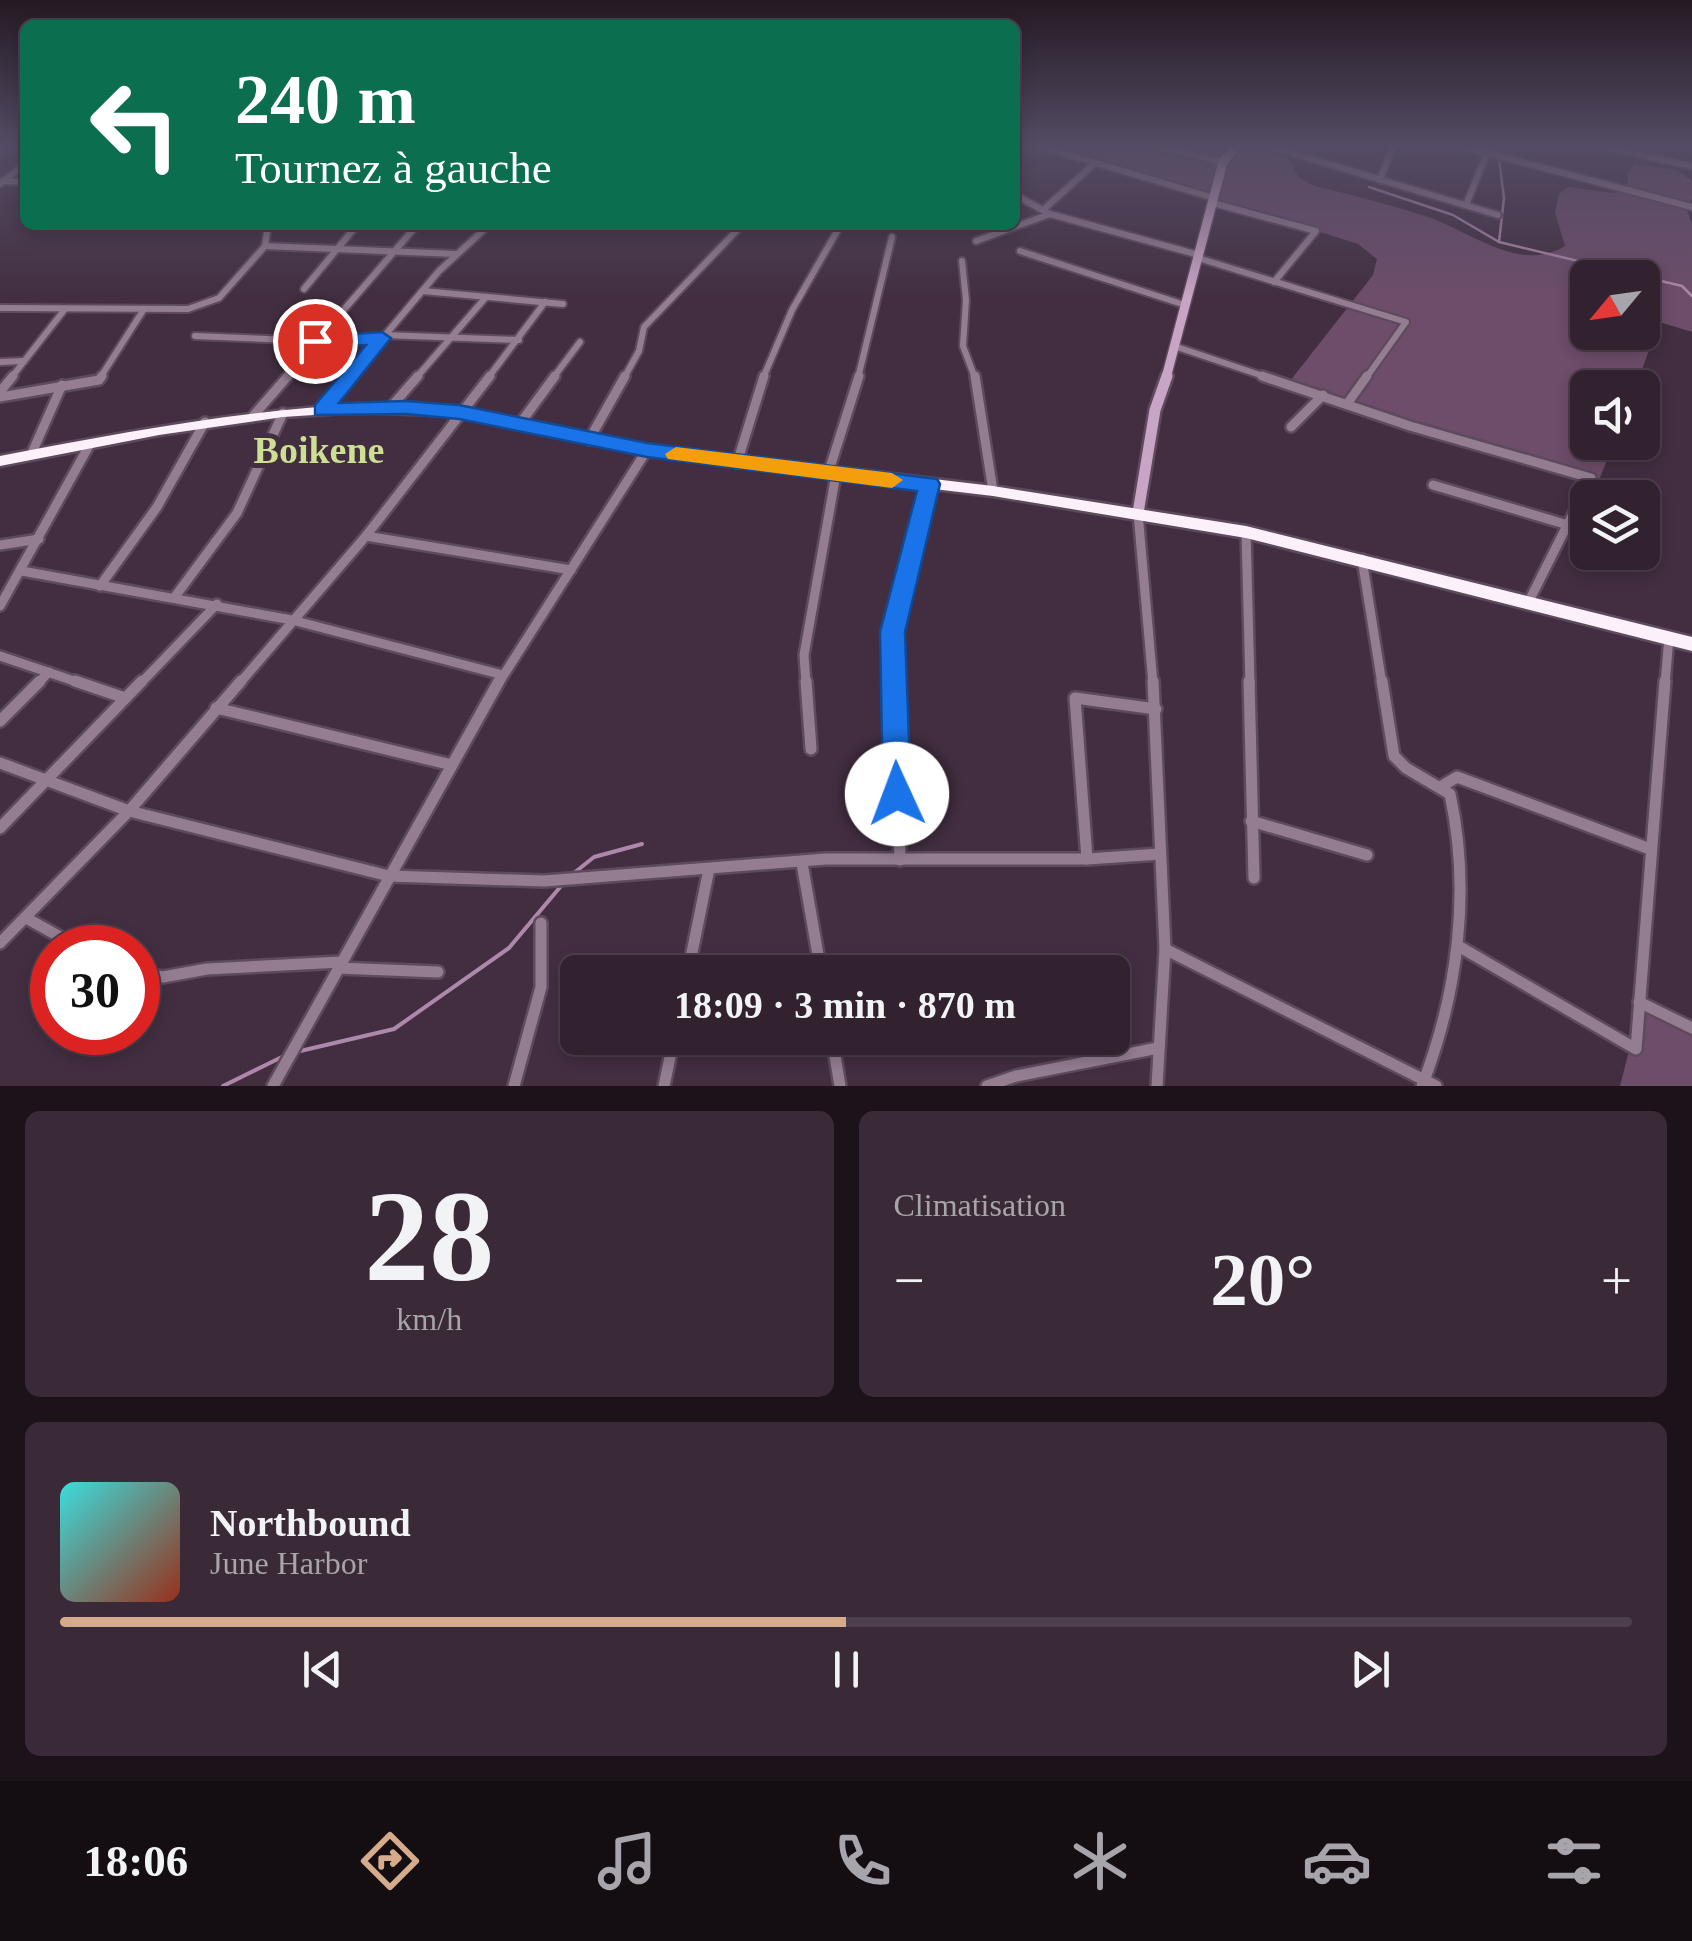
<!DOCTYPE html>
<html lang="fr">
<head>
<meta charset="utf-8">
<style>
  :root { --surface:#322230; --page:#3a2a38; --text:#f1f3f6; --muted:#a8a4ab; --line:#4d3f4c; --accent:#d6ab8b }
  body { margin:0; font-family:"Times New Roman",serif; background:var(--page); color:var(--text); height:100vh; display:flex; flex-direction:column; font-size:38px; white-space:nowrap }
  * { box-sizing:border-box; margin:0 }
  p { font-size:32px; color:var(--muted) }
  .icon { flex:none; width:55px; height:55px; fill:none; stroke:currentColor; stroke-width:2; stroke-linecap:round; stroke-linejoin:round }
  .map { position:relative; height:1086px; overflow:hidden }
  .details { display:flex; flex-direction:column; gap:25px; padding:25px; background:#1c131a; flex:1 }
  .details>* { flex:none }
  .top-card { position:absolute; left:20px; top:20px; width:1000px; height:210px; border-radius:15px; box-shadow:0 5px 15px #0003,0 0 0 2px var(--line); background:#0b6e4f; color:#fff; overflow:hidden }
  .needle { width:65px; rotate:241deg }
  .buttons { position:absolute; left:1570px; top:260px; display:grid; gap:20px }
  .buttons a { display:grid; place-items:center; width:90px; height:90px; border-radius:15px; background:var(--surface); box-shadow:0 5px 15px #0003,0 0 0 2px var(--line); font-size:50px }
  .speed { position:absolute; left:30px; top:925px; display:flex; gap:20px; font-size:50px; font-weight:700; text-align:center }
  .speed>* { display:grid; place-content:center; width:130px; height:130px; border-radius:50%; background:var(--surface); box-shadow:0 5px 15px #0003,0 0 0 2px var(--line); line-height:1 }
  .speed .limit { border:15px solid #d22; background:#fff; color:#111 }
  .pin { position:absolute; display:grid; place-items:center; width:85px; height:85px; color:#fff; margin:-42px; border:5px solid #fff; border-radius:50%; box-shadow:0 2px 10px #0007 }
  .me { position:absolute; width:110px; margin:-55px; rotate:358deg; stroke-linejoin:round; filter:drop-shadow(0 0 8px #0008) }
  .turn { display:flex; align-items:center; gap:35px; height:210px; padding:0 50px; font-size:45px }
  .turn .icon { width:130px; height:130px; stroke-width:2.5 }
  .turn b { display:block; font-size:70px; line-height:85px }
  .big { font-size:75px; font-weight:600; line-height:1.1 }
  .details .card { flex:1; display:flex; flex-direction:column; justify-content:center; gap:15px; min-width:0; padding:0 35px; border-radius:15px; background:var(--page) }
  .details .dial { align-items:center; gap:0 }
  .dial b { font-size:130px; line-height:1 }
  .song { display:flex; align-items:center; gap:30px }
  .cover { width:120px; height:120px; border-radius:15px; background:linear-gradient(135deg,hsl(180 70% 55%),hsl(10 70% 35%)) }
  .played { height:10px; border-radius:5px; background:linear-gradient(90deg,var(--accent) 50%,var(--line) 50%) }
  .keys { display:flex; justify-content:space-around; direction:ltr }
  .heat { display:flex; justify-content:space-between; align-items:center; font-size:55px; direction:ltr }
  .details .tiles { flex:1; display:grid; gap:25px; grid-template-columns:1fr 1fr }
  .card:last-child { grid-column:span 2 }
  .trip { position:absolute; left:560px; top:955px; width:570px; height:100px; border-radius:15px; background:var(--surface); box-shadow:0 5px 15px #0003,0 0 0 2px var(--line); font-weight:600; line-height:100px; text-align:center }
  .dock { display:flex; height:160px; justify-content:space-around; align-items:center; background:#140e13; color:var(--muted) }
  .dock .icon { width:70px; height:70px }
  .dock .current { color:var(--accent) }
  .dock b { font-size:45px; color:var(--text) }
  .map>svg:first-child { display:block }
  .green { fill:#6d4d6a }
  .lines { fill:none; stroke-linecap:round; stroke-linejoin:round }
  .stream-far1 { stroke:#ae88aa; stroke-width:2.5 }
  .stream { stroke:#ae88aa; stroke-width:4 }
  .street-far2-casing { stroke:#5d4a5c; stroke-width:10 }
  .street-far1-casing { stroke:#5d4a5c; stroke-width:14 }
  .street-casing { stroke:#5d4a5c; stroke-width:16 }
  .secondary-far1-casing { stroke:#5d4a5c; stroke-width:12 }
  .secondary-casing { stroke:#5d4a5c; stroke-width:16 }
  .highway-casing { stroke:#5d4a5c; stroke-width:5 }
  .street-far2 { stroke:#947d91; stroke-width:6 }
  .street-far1 { stroke:#947d91; stroke-width:9 }
  .street { stroke:#947d91; stroke-width:11 }
  .secondary-far1 { stroke:#c9a5c5; stroke-width:9 }
  .secondary { stroke:#c9a5c5; stroke-width:11 }
  .highway { fill:#fcf0fa; fill-rule:evenodd }
  .route { fill:#1a73e8; stroke:#114b97; stroke-width:2.5 }
  .slow { fill:#f59e0b }
  .labels { text-anchor:middle; stroke-width:10; stroke-linejoin:round; paint-order:stroke }
  .district-label { font-size:38px; font-weight:bold; fill:#ccdf93; stroke:#422e40 }
</style>
</head>
<body>
<div class="map">
<svg width="1692" height="1086" viewBox="0 0 1692 1086">
  <rect width="100%" height="100%" fill="#422e40"/>
  <g class="green">
    <path d="M1069,146H1294L1287,156L1299,178L1315,186C1353,195 1391,205 1428,217C1470,231 1520,274 1565,246L1555,213L1559,194L1568,187L1614,193L1627,188L1628,171L1635,164L1677,170L1692,181V199L1686,207L1692,224V332L1643,317L1642,278H1588V332L1616,333L1649,350L1636,387L1588,388V442L1614,443L1599,480L1290,381L1373,275L1377,259L1358,244L1066,151Z"/>
    <path d="M1640,1008L1692,1033V1086H1620Z"/>
  </g>
  <g class="lines">
    <g class="stream-far1">
      <path d="M1499,159L1504,198L1499,242L1682,286L1692,296"/>
      <path d="M1369,187L1453,215L1499,242"/>
    </g>
    <g class="stream">
      <path d="M574,873L594,857L642,844"/>
      <path d="M296,1052L394,1029L509,948L561,886"/>
      <path d="M223,1086L282,1057"/>
    </g>
    <g class="street-far2-casing">
      <g id="street-far2">
        <path d="M1040,146L1214,198"/>
        <path d="M1155,146L1223,162"/>
        <path d="M1269,146L1498,215"/>
        <path d="M1461,146L1692,207"/>
        <path d="M1598,146L1692,166"/>
        <path d="M1380,180L1393,146"/>
        <path d="M3,181L25,182"/>
        <path d="M0,184L25,164"/>
        <path d="M1015,195L1050,214L1199,255"/>
        <path d="M1213,203L1316,231L1274,282"/>
        <path d="M1466,205L1487,153"/>
        <path d="M1043,210L1095,163"/>
        <path d="M976,241L1050,214"/>
        <path d="M265,246L456,254"/>
        <path d="M1020,251L1185,305"/>
        <path d="M1198,258L1406,322L1366,378"/>
        <path d="M962,261L966,300L963,346L975,378"/>
        <path d="M304,289L357,225"/>
        <path d="M423,291L563,304"/>
        <path d="M0,308L188,309L219,298L265,246L268,225"/>
        <path d="M384,335L519,340"/>
        <path d="M195,336L315,341L382,338"/>
        <path d="M1177,347L1269,378"/>
        <path d="M0,362L24,361"/>
        <path d="M11,378L65,309"/>
        <path d="M100,378L144,309"/>
        <path d="M285,378L417,225"/>
        <path d="M349,378L439,271L489,225"/>
        <path d="M416,378L486,297"/>
        <path d="M488,378L545,302"/>
        <path d="M553,378L580,342"/>
        <path d="M624,378L639,351L644,327L742,225"/>
        <path d="M763,378L792,310L840,226"/>
        <path d="M858,378L892,237"/>
      </g>
    </g>
    <g class="street-far1-casing">
      <g id="street-far1">
        <path d="M975,376L993,491"/>
        <path d="M1262,376L1410,426L1591,478L1529,601"/>
        <path d="M0,392L13,376"/>
        <path d="M0,397L99,380L102,376"/>
        <path d="M1347,404L1367,376"/>
        <path d="M390,408L418,376"/>
        <path d="M322,410L351,376"/>
        <path d="M253,416L288,376"/>
        <path d="M519,425L555,376"/>
        <path d="M1291,427L1323,395"/>
        <path d="M589,440L625,376"/>
        <path d="M31,455L62,385"/>
        <path d="M737,463L764,376"/>
        <path d="M828,474L859,376"/>
        <path d="M1433,485L1568,525"/>
        <path d="M1138,513L1153,684"/>
        <path d="M1246,532L1250,684"/>
        <path d="M366,536L571,570"/>
        <path d="M0,545L39,539"/>
        <path d="M1362,559L1382,684"/>
        <path d="M22,571L292,620L503,675"/>
        <path d="M100,586L157,507L205,422"/>
        <path d="M174,598L237,513L283,413"/>
        <path d="M0,606L90,444"/>
        <path d="M0,656L83,684"/>
        <path d="M37,684L49,672"/>
        <path d="M140,684L217,604"/>
        <path d="M239,684L366,536L490,376"/>
        <path d="M498,684L647,450"/>
        <path d="M806,684L804,655L836,474"/>
        <path d="M895,684L893,633L929,484"/>
        <path d="M1665,684L1669,637"/>
      </g>
    </g>
    <g class="street-casing">
      <g id="street">
        <path d="M75,681L125,698"/>
        <path d="M806,681L811,749"/>
        <path d="M894,681L900,860"/>
        <path d="M1153,681L1165,949L1157,1086"/>
        <path d="M1249,681L1254,878"/>
        <path d="M1382,681L1394,756L1406,768L1450,794C1471,891 1458,993 1422,1086"/>
        <path d="M216,708L452,765"/>
        <path d="M0,721L40,681"/>
        <path d="M0,763L129,811L389,876L544,881L826,859H1087L1160,854"/>
        <path d="M1442,786L1457,777L1650,849"/>
        <path d="M1251,821L1367,855"/>
        <path d="M0,828L142,681"/>
        <path d="M1087,859L1075,698L1156,709"/>
        <path d="M802,863L821,972"/>
        <path d="M28,919L80,948"/>
        <path d="M0,943L129,811L241,681"/>
        <path d="M1460,947L1636,1049L1665,681"/>
        <path d="M1165,949L1436,1086"/>
        <path d="M338,968L438,972"/>
        <path d="M688,972L709,869"/>
        <path d="M138,973L163,977L207,969L341,962"/>
        <path d="M1639,1002L1692,1028"/>
        <path d="M832,1038L840,1086"/>
        <path d="M273,1086L499,681"/>
        <path d="M514,1086L541,987V923"/>
        <path d="M664,1086L674,1038"/>
        <path d="M987,1086L1016,1076L1158,1048"/>
      </g>
    </g>
    <g class="secondary-far1-casing">
      <path id="secondary-far1" d="M1166,378L1223,162L1236,146"/>
    </g>
    <g class="secondary-casing">
      <path id="secondary" d="M1138,513L1155,410L1167,376"/>
    </g>
    <g class="highway-casing">
      <path id="highway" d="M360,404L459,408L647,445L993,486L1246,526L1692,637V651L1246,538L993,496L647,455L459,416L360,412L283,417L159,435L0,466V456C120,433 237,411 360,404Z"/>
    </g>
    <use href="#street-far2" class="street-far2"/>
    <use href="#street-far1" class="street-far1"/>
    <use href="#street" class="street"/>
    <use href="#secondary-far1" class="secondary-far1"/>
    <use href="#secondary" class="secondary"/>
    <use href="#highway" class="highway"/>
  </g>
  <linearGradient id="sky" x2="0" y2="1"><stop stop-color="#241923"/><stop offset="0.49" stop-color="#544c64"/><stop offset="1" stop-color="#544c64" stop-opacity="0"/></linearGradient>
  <rect width="1692" height="298" fill="url(#sky)"/>
  <path class="route" d="M382,332L391,338L339,403L406,401L459,405L647,443L937,479L940,484L905,632L911,794L907,803L897,807L887,803L883,794L880,632L917,491L647,457L459,419L406,414L315,415V405L366,345L315,347L305,341L308,337Z"/>
  <path class="slow" d="M676,447L892,473L903,480L892,488L668,459L665,454Z"/>
  <g class="labels">
    <g class="district-label">
      <text x="319" y="463">Boikene</text>
    </g>
  </g>
</svg>
<div class="buttons">
<a><svg class="needle" viewBox="-14 -14 28 28"><path d="M0-13l5 13h-10z" fill="#e53935"/><path d="M0 13l5-13h-10z" fill="#a8a4ab"/></svg></a>
<a><svg class="icon" aria-label="sound" viewBox="0 0 24 24"><path d="M4 9h4l5-4v14l-5-4H4zM17 9q2 3 0 6"/></svg></a>
<a><svg class="icon" aria-label="layers" viewBox="0 0 24 24"><path d="M12 4l9 5-9 5-9-5zM3 14l9 5 9-5"/></svg></a>
</div>
<div class="speed"><div class="limit">30</div></div>
<div class="pin" style="left:315px;top:341px;background:#d93025"><svg class="icon" aria-label="arrive" viewBox="0 0 24 24"><path d="M6 21V4h12l-3 4 3 4H6"/></svg></div>
<svg class="me" style="left:897px;top:794px" viewBox="-20 -20 40 40"><circle r="19" fill="#fff"/><path d="M0-13L10 11 0 6-10 11z" fill="#1a73e8"/></svg>
<div class="trip">18:09 · 3 min · 870 m</div>
<div class="top-card">
<div class="turn"><svg class="icon" aria-label="left" viewBox="0 0 24 24"><path d="M17 20v-9H6M10 6l-5 5 5 5"/></svg><div><b>240 m</b>Tournez à gauche</div></div>
</div>
</div>
<section class="details">
<div class="tiles">
<div class="card dial"><b>28</b><p>km/h</p></div>
<div class="card"><p>Climatisation</p>
<div class="heat"><a>−</a><b class="big">20°</b><a>+</a></div>
</div>
<div class="card">
<div class="song"><i class="cover"></i><div><b>Northbound</b><p>June Harbor</p></div></div>
<div class="played"></div>
<div class="keys"><svg class="icon" aria-label="previous" viewBox="0 0 24 24"><path d="M18 5L8 12l10 7zM5 5v14"/></svg><svg class="icon" aria-label="pause" viewBox="0 0 24 24"><path d="M8 5v14M16 5v14"/></svg><svg class="icon" aria-label="next" viewBox="0 0 24 24"><path d="M6 5l10 7-10 7zM19 5v14"/></svg></div>
</div>
</div>
</section>
<nav class="dock">
<b>18:06</b>
<svg class="icon current" aria-label="directions" viewBox="0 0 24 24"><path d="M12 3l9 9-9 9-9-9zM9 14v-3h6M13 9l2 2-2 2"/></svg>
<svg class="icon" aria-label="music" viewBox="0 0 24 24"><path d="M9 18V5l10-2v13"/><circle cx="6" cy="18" r="3"/><circle cx="16" cy="16" r="3"/></svg>
<svg class="icon" aria-label="phone" viewBox="0 0 24 24"><path d="M5 4h4l2 5-3 2q2 4 5 5l2-3 5 2v4C11 20 4 13 5 4z"/></svg>
<svg class="icon" aria-label="climate" viewBox="0 0 24 24"><path d="M12 3v18M4 7l16 10M4 17L20 7"/></svg>
<svg class="icon" aria-label="car" viewBox="0 0 24 24"><path d="M5 17H2v-5l4-1 3-4h7l3 4 3 1v5h-3M9 17h6M6 11h13"/><circle cx="7" cy="17" r="2"/><circle cx="17" cy="17" r="2"/></svg>
<svg class="icon" aria-label="filters" viewBox="0 0 24 24"><path d="M4 7h16M4 17h16"/><circle cx="9" cy="7" r="2"/><circle cx="15" cy="17" r="2"/></svg>
</nav>
</body>
</html>
